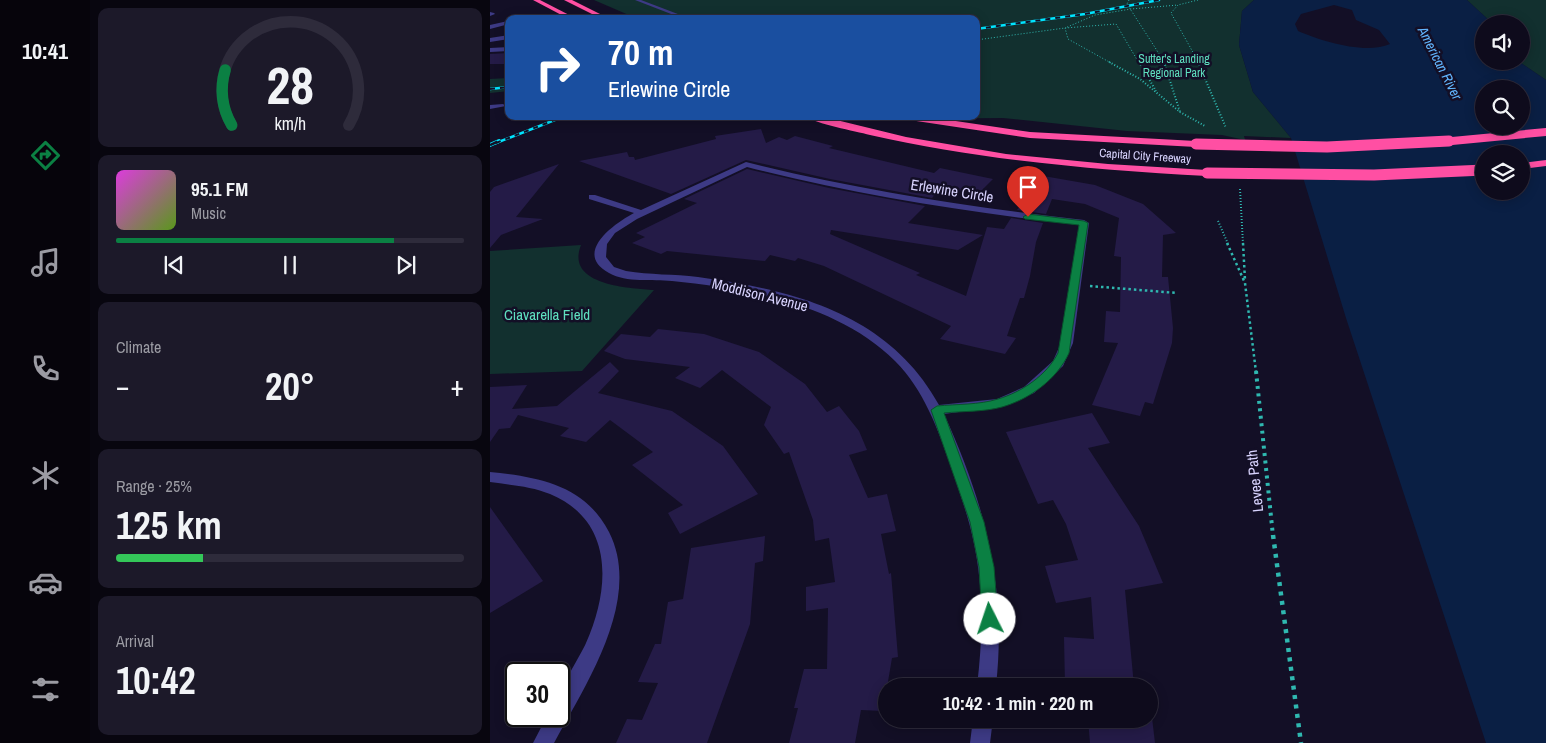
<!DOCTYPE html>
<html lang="en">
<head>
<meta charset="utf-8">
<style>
  :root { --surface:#0e0b1c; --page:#1c1929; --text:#f1f3f6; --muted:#9b9ba3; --line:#2e2b3b; --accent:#0b8043 }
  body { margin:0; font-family:"Archivo Narrow",sans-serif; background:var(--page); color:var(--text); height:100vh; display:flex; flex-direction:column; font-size:19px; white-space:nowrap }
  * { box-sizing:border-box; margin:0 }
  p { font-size:16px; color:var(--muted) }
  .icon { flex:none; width:28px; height:28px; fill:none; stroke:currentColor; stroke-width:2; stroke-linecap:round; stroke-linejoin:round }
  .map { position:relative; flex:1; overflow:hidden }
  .side { display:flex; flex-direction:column; gap:8px; padding:8px; background:#08060f; width:400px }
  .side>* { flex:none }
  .top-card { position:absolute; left:15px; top:15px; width:475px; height:105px; border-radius:10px; box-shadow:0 2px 12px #0003,0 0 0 1px var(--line); background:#1a4fa0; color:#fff; overflow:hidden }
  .buttons { position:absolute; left:985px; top:15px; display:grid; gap:10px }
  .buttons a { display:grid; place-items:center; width:55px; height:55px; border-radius:50%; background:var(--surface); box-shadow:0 2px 12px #0003,0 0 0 1px var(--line); font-size:25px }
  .speed { position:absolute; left:15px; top:662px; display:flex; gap:10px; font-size:25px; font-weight:700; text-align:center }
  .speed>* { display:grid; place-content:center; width:65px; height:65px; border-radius:50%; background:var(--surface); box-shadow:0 2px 12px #0003,0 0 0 1px var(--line); line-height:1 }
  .speed .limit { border:2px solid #111; border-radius:8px; background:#fff; color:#111 }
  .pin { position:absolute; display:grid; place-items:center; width:42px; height:42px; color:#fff; margin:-51px -21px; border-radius:50% 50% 50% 0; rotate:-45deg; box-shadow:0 0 5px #0007 }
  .pin .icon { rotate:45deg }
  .me { position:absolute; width:55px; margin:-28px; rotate:356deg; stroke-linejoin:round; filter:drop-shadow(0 0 4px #0008) }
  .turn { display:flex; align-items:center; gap:18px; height:105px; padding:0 20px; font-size:22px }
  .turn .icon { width:65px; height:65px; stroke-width:2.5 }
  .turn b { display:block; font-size:35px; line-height:42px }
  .big { font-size:38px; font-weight:700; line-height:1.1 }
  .side .card { flex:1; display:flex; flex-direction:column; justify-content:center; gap:8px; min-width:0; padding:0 18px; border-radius:10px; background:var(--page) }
  .side .dial { align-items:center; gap:0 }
  .dial svg { height:130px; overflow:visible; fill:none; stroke:var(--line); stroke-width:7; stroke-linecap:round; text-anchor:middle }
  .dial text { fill:var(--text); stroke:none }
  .song { display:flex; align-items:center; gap:15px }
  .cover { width:60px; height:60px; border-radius:8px; background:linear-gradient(135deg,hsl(300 70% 55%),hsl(90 70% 35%)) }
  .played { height:5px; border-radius:2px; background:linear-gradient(90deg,var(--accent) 80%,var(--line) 80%) }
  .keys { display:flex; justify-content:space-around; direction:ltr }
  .heat { display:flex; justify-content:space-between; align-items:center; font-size:28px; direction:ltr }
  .charge { height:8px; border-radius:4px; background:linear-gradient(90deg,#34c759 25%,var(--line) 0) }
  .trip { position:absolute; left:388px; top:678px; width:280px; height:50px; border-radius:25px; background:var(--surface); box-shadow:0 2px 12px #0003,0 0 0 1px var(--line); font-weight:700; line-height:50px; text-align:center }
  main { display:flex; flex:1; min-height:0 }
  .dock { display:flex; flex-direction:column; width:90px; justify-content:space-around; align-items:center; background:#06040b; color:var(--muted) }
  .dock .icon { width:35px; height:35px }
  .dock .on { color:var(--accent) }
  .dock b { font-size:22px; color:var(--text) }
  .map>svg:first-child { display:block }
  .green { fill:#12302f }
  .water { fill:#0a1f44; fill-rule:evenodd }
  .building { fill:#241b47 }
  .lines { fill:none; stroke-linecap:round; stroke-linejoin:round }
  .path-far4 { stroke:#2fb8b0; stroke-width:1; stroke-dasharray:1 2; stroke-linecap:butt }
  .path-far3 { stroke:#2fb8b0; stroke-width:2; stroke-dasharray:1 2; stroke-linecap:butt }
  .path-far2 { stroke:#2fb8b0; stroke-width:2.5; stroke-dasharray:2.5 3; stroke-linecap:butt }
  .path-far1 { stroke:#2fb8b0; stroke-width:4; stroke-dasharray:3 4.5; stroke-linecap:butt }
  .path { stroke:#2fb8b0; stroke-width:4.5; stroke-dasharray:4 5.5; stroke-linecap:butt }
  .minor { fill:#3d3a85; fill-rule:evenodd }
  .highway { fill:#ff4fa3; fill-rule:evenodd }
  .rail-far1-casing { stroke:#00e5ff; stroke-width:2.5 }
  .rail-casing { stroke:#00e5ff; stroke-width:4 }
  .rail-far1 { stroke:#130f26; stroke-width:2; stroke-dasharray:5; stroke-linecap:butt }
  .rail { stroke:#130f26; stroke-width:2.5; stroke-dasharray:8; stroke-linecap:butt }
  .highway-bridge-far1 { stroke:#ff4fa3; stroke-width:8 }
  .highway-bridge { stroke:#ff4fa3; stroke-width:11 }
  .route { fill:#0b8043; stroke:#07532c }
  .labels { text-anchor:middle; stroke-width:5; stroke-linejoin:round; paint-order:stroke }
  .far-park-label { font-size:12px; fill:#5fe0c0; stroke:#130f26 }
  .far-street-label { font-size:12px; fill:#d9d4ff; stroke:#130f26 }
  .far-water-label { font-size:14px; font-style:italic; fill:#62b6ff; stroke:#130f26 }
  .street-label { font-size:15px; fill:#d9d4ff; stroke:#130f26 }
  .park-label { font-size:15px; fill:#5fe0c0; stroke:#130f26 }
</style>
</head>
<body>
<main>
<nav class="dock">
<b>10:41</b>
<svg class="icon on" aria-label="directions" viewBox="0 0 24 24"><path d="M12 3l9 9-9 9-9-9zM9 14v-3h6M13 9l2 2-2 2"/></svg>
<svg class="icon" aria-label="music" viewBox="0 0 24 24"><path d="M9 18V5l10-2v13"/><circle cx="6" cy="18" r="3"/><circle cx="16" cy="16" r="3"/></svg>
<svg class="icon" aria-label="phone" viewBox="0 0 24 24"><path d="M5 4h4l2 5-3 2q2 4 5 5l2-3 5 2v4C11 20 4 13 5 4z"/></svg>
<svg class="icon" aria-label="climate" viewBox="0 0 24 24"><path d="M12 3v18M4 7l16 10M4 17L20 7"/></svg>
<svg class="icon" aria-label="car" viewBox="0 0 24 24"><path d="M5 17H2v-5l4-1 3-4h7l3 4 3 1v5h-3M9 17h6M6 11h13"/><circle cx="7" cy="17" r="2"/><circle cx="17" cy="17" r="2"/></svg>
<svg class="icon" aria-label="filters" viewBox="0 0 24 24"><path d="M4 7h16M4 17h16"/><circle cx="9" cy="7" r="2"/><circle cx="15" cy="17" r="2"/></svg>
</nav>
<section class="side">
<div class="card dial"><svg viewBox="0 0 100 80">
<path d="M14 69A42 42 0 1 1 86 69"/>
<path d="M14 69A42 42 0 0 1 10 35" stroke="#0b8043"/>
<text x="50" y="56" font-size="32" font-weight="700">28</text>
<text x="50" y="72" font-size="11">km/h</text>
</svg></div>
<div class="card">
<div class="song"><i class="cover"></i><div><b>95.1 FM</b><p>Music</p></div></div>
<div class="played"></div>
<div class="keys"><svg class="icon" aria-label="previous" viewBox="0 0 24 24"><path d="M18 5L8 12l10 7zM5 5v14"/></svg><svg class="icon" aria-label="pause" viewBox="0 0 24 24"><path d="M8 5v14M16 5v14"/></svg><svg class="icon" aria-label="next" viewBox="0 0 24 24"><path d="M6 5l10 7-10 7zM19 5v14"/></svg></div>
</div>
<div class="card"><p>Climate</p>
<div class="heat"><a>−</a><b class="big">20°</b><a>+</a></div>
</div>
<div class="card"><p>Range · 25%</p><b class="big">125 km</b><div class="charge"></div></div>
<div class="card"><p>Arrival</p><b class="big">10:42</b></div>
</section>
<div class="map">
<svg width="1056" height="743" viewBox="0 0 1056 743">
  <rect width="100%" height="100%" fill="#130f26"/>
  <g class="green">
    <path d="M104,0H764L752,11L749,45L763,92L801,138L754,136L755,140L732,135L637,131L513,118L391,119L380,116H486V19H148Z"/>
    <path d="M977,0H1056V80L1028,61H1031V24H1003Z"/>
    <path d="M19,78V91L0,93V79Z"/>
    <path d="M91,245C75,285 138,288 164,290L92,371L0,374V251Z"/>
  </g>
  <path class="water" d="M764,0H977L1003,24H994V61H1028L1056,80V743H996L856,318L801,138L763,92L749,45L752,11ZM844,5L862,10L866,20L889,30L900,44C876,55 831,41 808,31L805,24L811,14ZM994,89H1031V126H994ZM994,154H1031V191H994Z"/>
  <g class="building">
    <path d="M19,53V64H0V54Z"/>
    <path d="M271,129L276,143L289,137L297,140L305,136L343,146L339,148L444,173L450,168L503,179L488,194L450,189L442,198L340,179L256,160L181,194L89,161L137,152L139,157H144L145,160L226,139L225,136Z"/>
    <path d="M69,164L26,217L53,219L11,235L0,248V192L4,187Z"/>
    <path d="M257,169L339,188L435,206L418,223L493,235L468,250L341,230L340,234L430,273L426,275L476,296L497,227L514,229L521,218L553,223L546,242L540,276L534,298H530L517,336L526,338L515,354L450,339L461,326L334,266L308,258L305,261L280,255L275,261L177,251L171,254L142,243L155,237L146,233L207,203L194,199Z"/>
    <path d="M542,174L605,185L653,204L686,233L673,235L672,277H678L683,328L682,343L663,404L655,402L650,416L602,405L628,343L614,342L616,311L630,312L631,257L624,256L629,218L595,204L562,199L556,214L527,210L539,194L528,192Z"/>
    <path d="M168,329L214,334L269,352L315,384L337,412L349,406L369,431L377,450L359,455L378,498L397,494L406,531L391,534L399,574L401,573L408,657L402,658L393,711L371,710L365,743H299L308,708H304L314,669H337L338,608L316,611V587L345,582L339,538L325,541L323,520L299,452L294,454L274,425L281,407L232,370L210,388L185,378L200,367L135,359L114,351L131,334L160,337Z"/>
    <path d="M120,362L129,371L108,393L182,411L233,446L268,494L190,534L178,513L193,505L142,465L163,452L120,420L96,442L70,436L79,428L28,415L20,428L9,429L0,442V387L37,385L22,409L67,406Z"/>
    <path d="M602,413L620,443L598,448L649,526L673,583L635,590L644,686H575L574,637L604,639L601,597L566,603L555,566L588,560L576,524L563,500L548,504L516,432Z"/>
    <path d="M0,507L53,581L0,613Z"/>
    <path d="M275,536L273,561L265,563L260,624L217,743H126L137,719L152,720L168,683L148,682L165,644H171L178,602L193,599L201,548Z"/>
    <path d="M659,709H661L665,743H600L598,719H659Z"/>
  </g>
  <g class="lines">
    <g class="path-far4">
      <path d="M639,0L637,4L675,63"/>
      <path d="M708,0L688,5L681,13L709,63"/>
      <path d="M486,40L575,28L626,24L649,63"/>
      <path d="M621,63L578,39L575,28L605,15L641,9L688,5"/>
    </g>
    <g class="path-far3">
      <path d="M619,62L650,79L690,112L715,126"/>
      <path d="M649,62L666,91"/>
      <path d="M674,62L690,112"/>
      <path d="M708,62L736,128"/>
      <path d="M750,189L753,244"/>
      <path d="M728,221L738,244"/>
    </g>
    <g class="path-far2">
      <path d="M737,243L755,283L766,372"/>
      <path d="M753,243L755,280"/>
      <path d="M600,286L687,293"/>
    </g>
    <path class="path-far1" d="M766,371L783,536"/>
    <path class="path" d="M783,535L811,743"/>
    <g class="minor">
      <path d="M145,0H151L201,19H194Z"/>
      <path d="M0,12L4,13L5,14L0,16Z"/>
      <path d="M18,21L19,24L0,29V25Z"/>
      <path d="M19,35V39L0,42V38Z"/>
      <path d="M19,47V51L0,52V48Z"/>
      <path d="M0,105L13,104L16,106L0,109Z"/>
      <path d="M256,162C368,190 480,207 594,220L599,223L583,343L573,366L544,393L514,406L454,414C495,504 517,587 506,686H487C493,637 494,588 483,539C478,515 469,491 461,467C448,429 434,390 405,361C371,327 325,308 279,297C247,289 214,284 182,281C162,279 137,283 119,273C82,253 125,223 144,213L99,199V195H105L151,210ZM257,167C366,195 477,212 589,225L571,343L563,361L534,387L507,399L449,405C399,314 304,290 208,277C184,274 160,275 136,271L124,267L116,257L117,244L125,233L147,219Z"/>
      <path d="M0,472C48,477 95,485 119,532C153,599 96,684 64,743H43L57,716H69C69,710 68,703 69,697C70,687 91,655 96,643C120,589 125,521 60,494C41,486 20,485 0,482Z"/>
      <path d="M483,719H503L500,743H480Z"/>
    </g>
    <g class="highway">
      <path d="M43,0H50L87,19H79Z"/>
      <path d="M74,0H82L120,19H112Z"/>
      <path d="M315,116H330L416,137L516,154L618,164L717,170L722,173L717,176C604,170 491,160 380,135C365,131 326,124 315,116Z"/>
      <path d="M409,116H432L540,132L706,141L711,144L706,147L540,138L413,119Z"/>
      <path d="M1056,160V166L1031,169V163Z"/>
    </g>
    <g class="rail-far1-casing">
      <g id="rail-far1">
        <path d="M486,29L595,14L669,0"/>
        <path d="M0,89L19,87"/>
        <path d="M6,143L75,116"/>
      </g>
    </g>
    <g class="rail-casing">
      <path id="rail" d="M0,145L9,141"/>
    </g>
    <use href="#rail-far1" class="rail-far1"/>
    <use href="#rail" class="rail"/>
    <path class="highway-bridge-far1" d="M941,143L1056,132"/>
    <g class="highway-bridge">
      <path d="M706,144L837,147L959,141"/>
      <path d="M717,173L884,175L994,170"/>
    </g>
  </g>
  <path class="route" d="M538,214L594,221L598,223L579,353C567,379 540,399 512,407C494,412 473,411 454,413L494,522L504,567L508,619L506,624L500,626L494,624L492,619L489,567L480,522L441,410L447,406C467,404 489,405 508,399C532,392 557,375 568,353L589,225L535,219L533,217Z"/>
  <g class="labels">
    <g class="far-park-label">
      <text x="684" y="63">Sutter's Landing<tspan x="684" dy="14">Regional Park</tspan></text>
    </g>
    <g class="far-street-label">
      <text transform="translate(655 156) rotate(4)" y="4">Capital City Freeway</text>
    </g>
    <g class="far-water-label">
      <text transform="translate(950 63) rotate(63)" y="5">American River</text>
    </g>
    <g class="street-label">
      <text transform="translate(462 191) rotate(9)" y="5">Erlewine Circle</text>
      <text transform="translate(270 295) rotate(14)" y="5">Moddison Avenue</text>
      <text transform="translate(765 481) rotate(-96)" y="5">Levee Path</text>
    </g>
    <g class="park-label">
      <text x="57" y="320">Ciavarella Field</text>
    </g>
  </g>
</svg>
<div class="buttons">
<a><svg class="icon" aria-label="sound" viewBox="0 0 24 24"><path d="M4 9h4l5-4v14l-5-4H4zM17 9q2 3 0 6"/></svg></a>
<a><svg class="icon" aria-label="search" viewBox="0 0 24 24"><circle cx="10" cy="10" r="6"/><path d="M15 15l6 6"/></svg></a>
<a><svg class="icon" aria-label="layers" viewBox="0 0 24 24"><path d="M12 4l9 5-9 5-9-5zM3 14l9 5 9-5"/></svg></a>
</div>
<div class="speed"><div class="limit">30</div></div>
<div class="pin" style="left:538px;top:217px;background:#d93025"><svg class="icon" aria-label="arrive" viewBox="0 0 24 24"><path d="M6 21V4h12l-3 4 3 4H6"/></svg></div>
<svg class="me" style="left:500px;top:619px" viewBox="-20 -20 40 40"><circle r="19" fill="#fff"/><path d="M0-13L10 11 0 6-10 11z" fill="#0b8043"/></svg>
<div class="trip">10:42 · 1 min · 220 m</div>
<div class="top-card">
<div class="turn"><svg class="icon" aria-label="right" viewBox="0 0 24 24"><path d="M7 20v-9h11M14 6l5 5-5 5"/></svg><div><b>70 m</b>Erlewine Circle</div></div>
</div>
</div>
</main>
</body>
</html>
